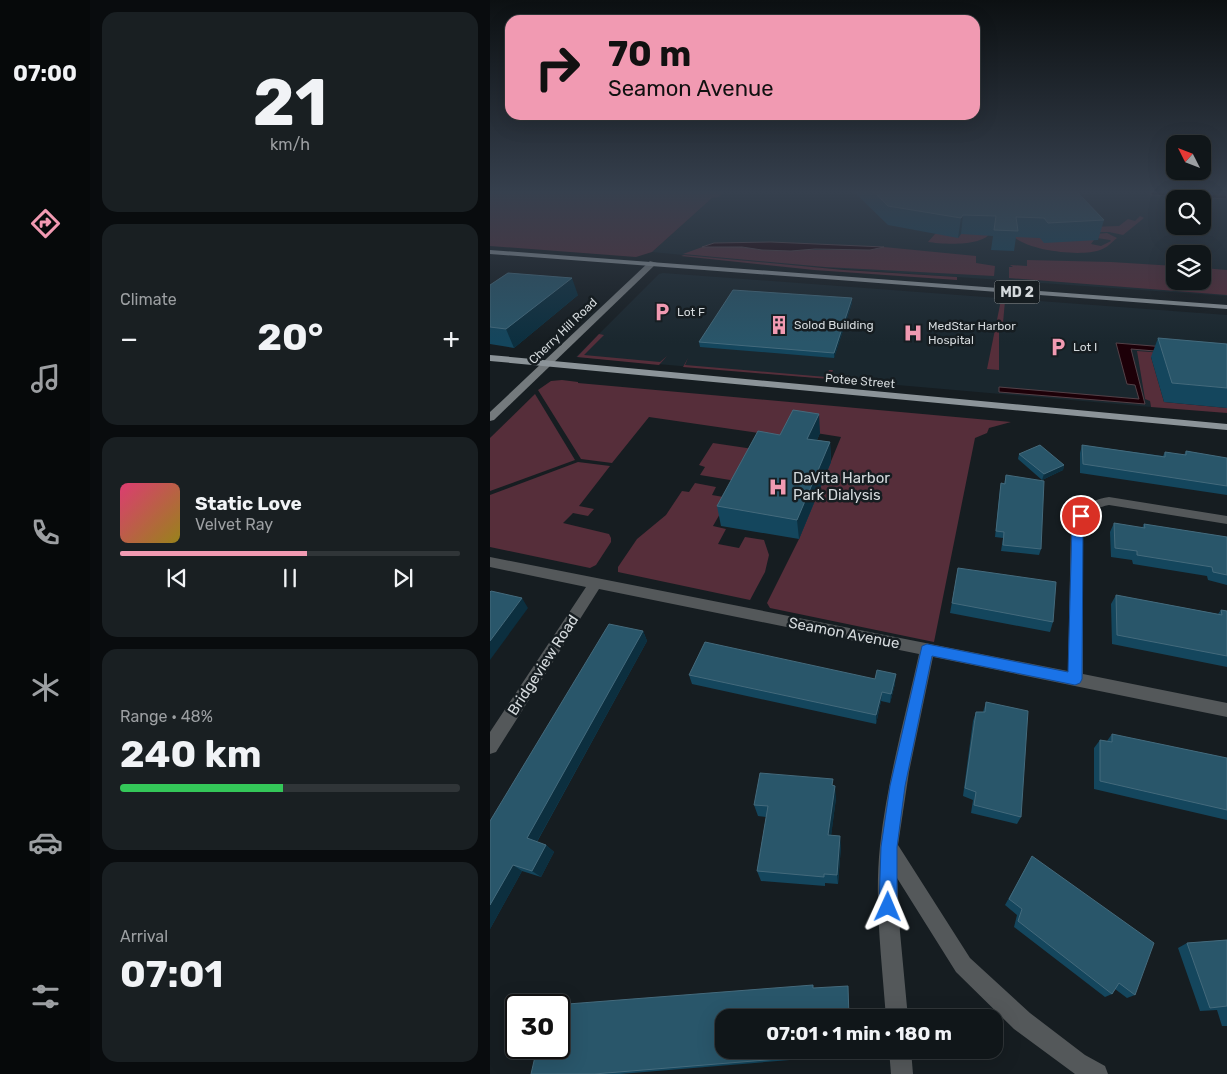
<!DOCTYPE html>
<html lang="en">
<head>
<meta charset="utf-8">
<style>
  :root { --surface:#101619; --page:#191f22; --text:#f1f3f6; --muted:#9c9fa2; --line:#303538; --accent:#f19ab2 }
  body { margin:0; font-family:Rubik,sans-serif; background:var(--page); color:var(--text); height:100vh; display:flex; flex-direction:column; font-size:19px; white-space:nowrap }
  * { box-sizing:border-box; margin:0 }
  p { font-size:16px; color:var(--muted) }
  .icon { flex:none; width:28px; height:28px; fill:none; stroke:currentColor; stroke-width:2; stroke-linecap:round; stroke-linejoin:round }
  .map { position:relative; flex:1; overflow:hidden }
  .details { display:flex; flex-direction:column; gap:12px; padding:12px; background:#090c0e; width:400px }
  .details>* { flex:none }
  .top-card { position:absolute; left:15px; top:15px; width:475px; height:105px; border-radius:15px; box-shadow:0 5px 20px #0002,0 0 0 1px var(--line); background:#f19ab2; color:#111; overflow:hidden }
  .needle { width:32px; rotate:312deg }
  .tools { position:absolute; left:676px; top:135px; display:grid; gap:10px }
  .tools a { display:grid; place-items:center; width:45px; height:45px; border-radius:10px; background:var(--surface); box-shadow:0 5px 20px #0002,0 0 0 1px var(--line); font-size:25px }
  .speed { position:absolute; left:15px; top:994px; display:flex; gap:10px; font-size:25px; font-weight:700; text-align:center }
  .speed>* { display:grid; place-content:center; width:65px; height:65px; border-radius:50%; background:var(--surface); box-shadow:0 5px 20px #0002,0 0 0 1px var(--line); line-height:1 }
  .speed .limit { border:2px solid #111; border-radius:8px; background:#fff; color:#111 }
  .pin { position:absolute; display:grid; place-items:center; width:42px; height:42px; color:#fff; margin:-21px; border:2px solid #fff; border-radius:50%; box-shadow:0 1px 5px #0007 }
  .me { position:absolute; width:55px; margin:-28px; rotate:1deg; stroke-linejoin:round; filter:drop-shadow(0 0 4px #0008) }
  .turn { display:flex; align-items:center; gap:18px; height:105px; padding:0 20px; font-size:22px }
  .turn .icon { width:65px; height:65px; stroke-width:2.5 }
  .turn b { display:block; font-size:35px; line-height:42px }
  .big { font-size:38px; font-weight:700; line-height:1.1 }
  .details .widget { flex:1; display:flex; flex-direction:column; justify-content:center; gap:8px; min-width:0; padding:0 18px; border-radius:15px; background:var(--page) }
  .details .dial { align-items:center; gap:0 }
  .dial b { font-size:65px; line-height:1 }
  .song { display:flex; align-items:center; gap:15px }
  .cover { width:60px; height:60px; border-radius:8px; background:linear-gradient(135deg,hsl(340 70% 55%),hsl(50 70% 35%)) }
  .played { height:5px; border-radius:2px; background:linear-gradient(90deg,var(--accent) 55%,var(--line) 55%) }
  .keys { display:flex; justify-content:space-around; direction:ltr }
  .heat { display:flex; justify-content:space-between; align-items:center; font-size:28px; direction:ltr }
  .charge { height:8px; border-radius:4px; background:linear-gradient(90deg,#34c759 48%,var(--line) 0) }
  .trip { position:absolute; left:225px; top:1009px; width:288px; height:50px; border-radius:15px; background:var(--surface); box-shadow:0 5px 20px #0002,0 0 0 1px var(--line); font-weight:700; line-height:50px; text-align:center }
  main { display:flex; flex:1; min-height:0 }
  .tabs { display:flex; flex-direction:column; width:90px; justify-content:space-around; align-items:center; background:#06090a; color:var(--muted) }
  .tabs .icon { width:35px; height:35px }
  .tabs .selected { color:var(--accent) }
  .tabs b { font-size:22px; color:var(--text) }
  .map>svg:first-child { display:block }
  .built { fill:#1a272e; fill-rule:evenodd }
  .green { fill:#562e3a }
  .water { fill:#1d0008; stroke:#544148 }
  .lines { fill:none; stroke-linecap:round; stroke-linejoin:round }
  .street { fill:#54585a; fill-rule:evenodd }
  .secondary { fill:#747a7d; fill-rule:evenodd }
  .primary { fill:#8c9499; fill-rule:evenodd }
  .wall { fill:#14465d }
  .shaded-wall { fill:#0c2f3f }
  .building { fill:#29566a; stroke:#446a7c }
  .route { fill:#1a73e8; stroke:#114b97 }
  .labels { text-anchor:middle; stroke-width:5; stroke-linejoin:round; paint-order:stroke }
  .far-poi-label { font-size:12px; fill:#d4d9dc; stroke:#161d21; text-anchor:start }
  .far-street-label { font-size:12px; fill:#d4d9dc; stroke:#161d21 }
  .shield { fill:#161d21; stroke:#9ba1a4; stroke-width:1 }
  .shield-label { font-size:14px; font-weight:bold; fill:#d4d9dc }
  .poi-label { font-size:15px; fill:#d4d9dc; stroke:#161d21; text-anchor:start }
  .street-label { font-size:15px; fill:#d4d9dc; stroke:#161d21 }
</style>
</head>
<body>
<main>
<nav class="tabs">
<b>07:00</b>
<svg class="icon selected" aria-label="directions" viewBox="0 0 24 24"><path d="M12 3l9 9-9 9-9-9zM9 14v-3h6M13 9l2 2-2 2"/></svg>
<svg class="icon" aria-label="music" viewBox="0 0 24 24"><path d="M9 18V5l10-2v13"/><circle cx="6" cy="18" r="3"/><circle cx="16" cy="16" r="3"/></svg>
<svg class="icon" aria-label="phone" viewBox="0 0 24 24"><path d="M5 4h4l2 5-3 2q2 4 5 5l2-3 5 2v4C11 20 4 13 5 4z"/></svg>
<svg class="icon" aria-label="climate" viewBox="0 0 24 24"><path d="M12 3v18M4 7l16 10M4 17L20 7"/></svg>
<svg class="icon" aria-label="car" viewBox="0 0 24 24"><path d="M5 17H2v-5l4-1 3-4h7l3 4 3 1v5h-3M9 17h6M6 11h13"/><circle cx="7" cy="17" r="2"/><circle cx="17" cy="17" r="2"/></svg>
<svg class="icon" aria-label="filters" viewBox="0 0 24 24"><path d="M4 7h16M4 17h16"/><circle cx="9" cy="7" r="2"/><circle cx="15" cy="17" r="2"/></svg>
</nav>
<section class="details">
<div class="widget dial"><b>21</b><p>km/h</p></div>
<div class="widget"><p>Climate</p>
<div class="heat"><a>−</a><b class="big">20°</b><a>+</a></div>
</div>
<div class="widget">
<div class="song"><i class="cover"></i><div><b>Static Love</b><p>Velvet Ray</p></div></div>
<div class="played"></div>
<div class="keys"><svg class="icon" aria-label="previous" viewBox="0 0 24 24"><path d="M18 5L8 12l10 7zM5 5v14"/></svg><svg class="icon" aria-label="pause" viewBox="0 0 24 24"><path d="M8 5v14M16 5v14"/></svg><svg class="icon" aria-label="next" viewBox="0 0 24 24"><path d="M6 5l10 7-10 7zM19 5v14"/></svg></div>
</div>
<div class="widget"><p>Range · 48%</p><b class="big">240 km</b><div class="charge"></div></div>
<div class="widget"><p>Arrival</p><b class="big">07:01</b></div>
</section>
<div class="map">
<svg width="737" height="1074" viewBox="0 0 737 1074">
  <rect width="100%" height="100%" fill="#161d21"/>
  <g class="built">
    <path d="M229,192H737V296L296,265L162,252ZM685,199H712V226H685ZM685,254H712V281H685Z"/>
    <path d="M173,273L737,315V358L652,352L661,407L86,357L169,274Z"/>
  </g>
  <g class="green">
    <path d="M0,192H233L228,197L222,198L162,252L146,257L0,246Z"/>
    <path d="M650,216L654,218L633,235L619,232H604L599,227L629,226L638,219L645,221Z"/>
    <path d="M475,229L500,233C491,247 452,244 438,242L445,234Z"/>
    <path d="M617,233L627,238C622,242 617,248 610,250C591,257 536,251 522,235L604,240L601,244L611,246L621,241L620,240L607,238L606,234Z"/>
    <path d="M215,246L212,247H252L272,250H380L394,247L486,256V263L505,266L504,276L335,267L193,254Z"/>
    <path d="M194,255L354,270L467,277V280L324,270L191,256Z"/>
    <path d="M537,260L621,262L685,266V281H712L713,268L737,270V295L519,278V267H523L520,265L537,266Z"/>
    <path d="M511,300L515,301L513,323L509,331V370L497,369Z"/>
    <path d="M109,334L114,335L94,355L170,362L177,356L169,365L87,357Z"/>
    <path d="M647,351L730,357H661L674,402L737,408V413L661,407L660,401L655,399Z"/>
    <path d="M198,358L195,365L336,377L339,370H343L339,379L193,367Z"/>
    <path d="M72,380L88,382V383L521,422L499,428L497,433L485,438L444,642L280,608L277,603L309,539L351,437L301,429L296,437L159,417L122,463L91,459L48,390L61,381Z"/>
    <path d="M45,394L85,460L0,491V438Z"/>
    <path d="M223,443L270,450L252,482L210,475L215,467L209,465Z"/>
    <path d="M88,462L120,466L89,506L104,509L98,516L83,513L73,523L119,534L121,538V542L106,565L100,568L0,547V495Z"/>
    <path d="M205,483L226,487L222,495L239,498L223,526L236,529L228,544L249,548L255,537L274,540L279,555L275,572L260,600L128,572V567L147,539L176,515L192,491L199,492Z"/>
  </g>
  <g class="water">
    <path d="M655,192L737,195V199L662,195Z"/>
    <path d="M281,242L394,247L380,250L325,249L301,251L272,250L252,247H212L224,243Z"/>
    <path d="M626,343L737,352V357L641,349L655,404L509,392V387L649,399L645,385L637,384Z"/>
  </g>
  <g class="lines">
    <g class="street">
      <path d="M619,497L737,516V524L619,505C606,507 599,514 593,525V674L737,703V717L443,657L419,772L408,845L480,958L540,1013L595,1055L615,1066L618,1074H585L524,1029L466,972L407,878L410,932L418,1018H396C392,961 384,903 390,846C397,781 415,718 429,654L109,589L6,752L0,754V732L96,587L0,567V557L578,671L581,525C590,508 600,500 619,497Z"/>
      <path d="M399,1050H421L423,1074H401Z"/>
    </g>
    <path class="secondary" d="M160,261L167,263L4,420L0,421V412Z"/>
    <g class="primary">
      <path d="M0,250L737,305V309L0,254Z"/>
      <path d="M0,355L737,424V430L0,361Z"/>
    </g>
  </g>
  <g class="wall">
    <path d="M364,192H587L614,220L608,240L554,243L550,238L526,237L524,251L501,250L503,236L471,234L468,238L398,225Z"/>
    <path d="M0,285L88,295L24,348L0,344Z"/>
    <path d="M362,303L344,358L210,347L209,342Z"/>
    <path d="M668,338L737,344V408L674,402L661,357Z"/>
    <path d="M330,433L327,440L340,442L341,462L309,539L231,526L227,506L290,435Z"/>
    <path d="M592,445L673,456L675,452L694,455L696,451L737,458V495L590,473V453Z"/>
    <path d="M529,454L574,465L573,470L552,480L528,459Z"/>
    <path d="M516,475L551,549L549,555L511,551L513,538L505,537L510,489L511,483L514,484Z"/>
    <path d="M624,523L652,528L654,524L737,537V585L718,580L717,576L643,564L642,560L621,557L620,532Z"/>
    <path d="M468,568L563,622L560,632L460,613Z"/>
    <path d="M626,595L728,614L731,610L737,611V667L622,644L621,604Z"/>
    <path d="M153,631L157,641L47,842L56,845L64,852L51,877L32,871L0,929V821Z"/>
    <path d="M199,675L385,679L405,684L400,703L391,701L386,724L202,684Z"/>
    <path d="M496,702L531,817L527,824L481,813L483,800L473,796L483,721L486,712H493Z"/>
    <path d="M622,734L737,758V820L604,789V748L610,740L617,741Z"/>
    <path d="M343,786L346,798L341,835L351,846L348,884L335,883V886L271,881L267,871L276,817L268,816L264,805Z"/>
    <path d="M542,856L645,995L637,998L625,989L622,994L615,997L524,927L527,915L515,905Z"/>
    <path d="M737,940V1026H732L727,1010L710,1011L688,948L697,943Z"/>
    <path d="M234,1018L374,1050V1054L130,1074H41Z"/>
  </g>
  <g class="shaded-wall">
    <path d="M473,215L471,234L468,238L471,218Z"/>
    <path d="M82,278L88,295L24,348L16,329Z"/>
    <path d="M362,298V303L344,358V353Z"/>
    <path d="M329,414L330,433L319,458L317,439Z"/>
    <path d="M340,442L341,462L309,539L307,520Z"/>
    <path d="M574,465L573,470L552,480L554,474Z"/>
    <path d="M32,598L38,608L0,660V641Z"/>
    <path d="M153,631L157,641L45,845L37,838Z"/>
    <path d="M406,674L405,684L400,703L401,694Z"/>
    <path d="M392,692L391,701L386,724V715Z"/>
    <path d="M345,786L346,798L340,845L338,835Z"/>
    <path d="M350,836L351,846L348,884L347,875Z"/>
    <path d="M56,845L64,852L51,877L42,871Z"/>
    <path d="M23,865L32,871L0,929V905Z"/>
  </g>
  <g class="building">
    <path d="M384,192H587L614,220L558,223L554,218L526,217L528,231L504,230L506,216L473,215L471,218L398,206Z"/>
    <path d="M18,273L82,278L16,329L0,327V285Z"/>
    <path d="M243,290L362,298L344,353L209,342Z"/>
    <path d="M668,338L737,344V388L682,383Z"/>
    <path d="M303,410L329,414L317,439L340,442L307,520L227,506L268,431L290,435Z"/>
    <path d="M550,445L574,465L554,474L529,454Z"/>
    <path d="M592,445L675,457V452L696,455V451L737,458V486L593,464Z"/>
    <path d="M516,475L554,481L551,549L513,545L514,532L506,531L511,483L515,484Z"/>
    <path d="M624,523L655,528L654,524L737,537V575L723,572L722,567L647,555V551L625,548Z"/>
    <path d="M468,568L566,582L563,622L462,603Z"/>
    <path d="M1,591L32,598L0,641V592Z"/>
    <path d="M626,595L732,615L731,610L737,611V656L627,635Z"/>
    <path d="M119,624L153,631L37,838L56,845L42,871L23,865L0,905V821Z"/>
    <path d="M215,642L385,679L387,670L406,674L401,694L392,692L386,715L199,675Z"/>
    <path d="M496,702L538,711L531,817L484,805L486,792L475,788L486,712H495Z"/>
    <path d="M622,734L737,758V810L610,781V740L622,742Z"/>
    <path d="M270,773L343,779L342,785L345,786L338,835L350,836L347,875L334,874V877L267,871L278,806L264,805Z"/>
    <path d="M542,856L664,943L645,995L629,983L622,994L528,921L532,909L519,899Z"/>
    <path d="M737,940V1006L720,1008L697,943Z"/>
    <path d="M323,985V988L358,986L359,1018H234V1050H374V1052L104,1074H41L47,1048H69V1005H65Z"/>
  </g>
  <linearGradient id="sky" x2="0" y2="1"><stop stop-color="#0c1012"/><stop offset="0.56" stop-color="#36404e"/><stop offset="1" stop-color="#36404e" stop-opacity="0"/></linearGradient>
  <rect width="737" height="343" fill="url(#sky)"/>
  <path class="route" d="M591,512L597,516L593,525L592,679L590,683L585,685L442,656L415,786L407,847V907L404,913L398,916L392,913L389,907L391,847L400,786L432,646L437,644L578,672L582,525L587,513Z"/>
  <defs>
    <g id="parking-bare" transform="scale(1.5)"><path d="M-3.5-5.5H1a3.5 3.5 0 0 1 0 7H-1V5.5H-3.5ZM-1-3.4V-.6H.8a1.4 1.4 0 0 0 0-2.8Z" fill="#f19ab2" stroke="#161d21" stroke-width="2.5" paint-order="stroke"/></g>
    <g id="building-bare" transform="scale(1.5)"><path d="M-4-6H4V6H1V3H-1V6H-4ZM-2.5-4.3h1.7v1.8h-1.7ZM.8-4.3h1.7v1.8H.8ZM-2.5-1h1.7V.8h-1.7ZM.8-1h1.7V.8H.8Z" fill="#f19ab2" stroke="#161d21" stroke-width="2.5" paint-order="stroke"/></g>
    <g id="hospital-bare" transform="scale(1.5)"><path d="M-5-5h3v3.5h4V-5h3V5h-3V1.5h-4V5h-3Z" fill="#f19ab2" stroke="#161d21" stroke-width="2.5" paint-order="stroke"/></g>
  </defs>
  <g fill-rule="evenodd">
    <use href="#parking-bare" x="172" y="312"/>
    <use href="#building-bare" x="289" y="325"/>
    <use href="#hospital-bare" x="423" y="333"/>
    <use href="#parking-bare" x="568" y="347"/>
    <use href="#hospital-bare" x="288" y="487"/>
  </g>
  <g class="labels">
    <g class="far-poi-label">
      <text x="187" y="316">Lot F</text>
      <text x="304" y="329">Solod Building</text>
      <text x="438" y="330">MedStar Harbor<tspan x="438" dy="14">Hospital</tspan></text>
      <text x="583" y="351">Lot I</text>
    </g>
    <g class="far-street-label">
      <text transform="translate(73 331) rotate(-44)" y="4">Cherry Hill Road</text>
      <text transform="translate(370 381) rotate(5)" y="4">Potee Street</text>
    </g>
    <rect class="shield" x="504.5" y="280.5" width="45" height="23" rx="4"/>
    <g class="shield-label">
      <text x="527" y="297">MD 2</text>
    </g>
    <g class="poi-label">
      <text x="303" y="483">DaVita Harbor<tspan x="303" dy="17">Park Dialysis</tspan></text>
    </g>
    <g class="street-label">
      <text transform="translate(354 633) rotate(11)" y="5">Seamon Avenue</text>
      <text transform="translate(53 665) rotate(-57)" y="5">Bridgeview Road</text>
    </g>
  </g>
</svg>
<div class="tools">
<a><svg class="needle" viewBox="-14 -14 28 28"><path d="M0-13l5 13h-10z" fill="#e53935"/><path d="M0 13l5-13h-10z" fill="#9c9fa2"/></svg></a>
<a><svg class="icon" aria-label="search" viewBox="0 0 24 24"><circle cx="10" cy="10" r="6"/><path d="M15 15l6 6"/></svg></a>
<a><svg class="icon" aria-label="layers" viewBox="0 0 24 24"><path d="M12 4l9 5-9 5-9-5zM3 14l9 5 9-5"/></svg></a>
</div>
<div class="speed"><div class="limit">30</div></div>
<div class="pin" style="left:591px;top:516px;background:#d93025"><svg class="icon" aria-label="arrive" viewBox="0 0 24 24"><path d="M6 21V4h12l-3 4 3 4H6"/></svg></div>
<svg class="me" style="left:398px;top:907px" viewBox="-20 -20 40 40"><path d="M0-17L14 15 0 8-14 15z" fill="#1a73e8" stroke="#fff" stroke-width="4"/></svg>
<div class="trip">07:01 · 1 min · 180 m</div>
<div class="top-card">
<div class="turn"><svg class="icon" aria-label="right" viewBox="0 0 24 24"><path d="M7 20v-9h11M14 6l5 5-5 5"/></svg><div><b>70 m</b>Seamon Avenue</div></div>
</div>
</div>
</main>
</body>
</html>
